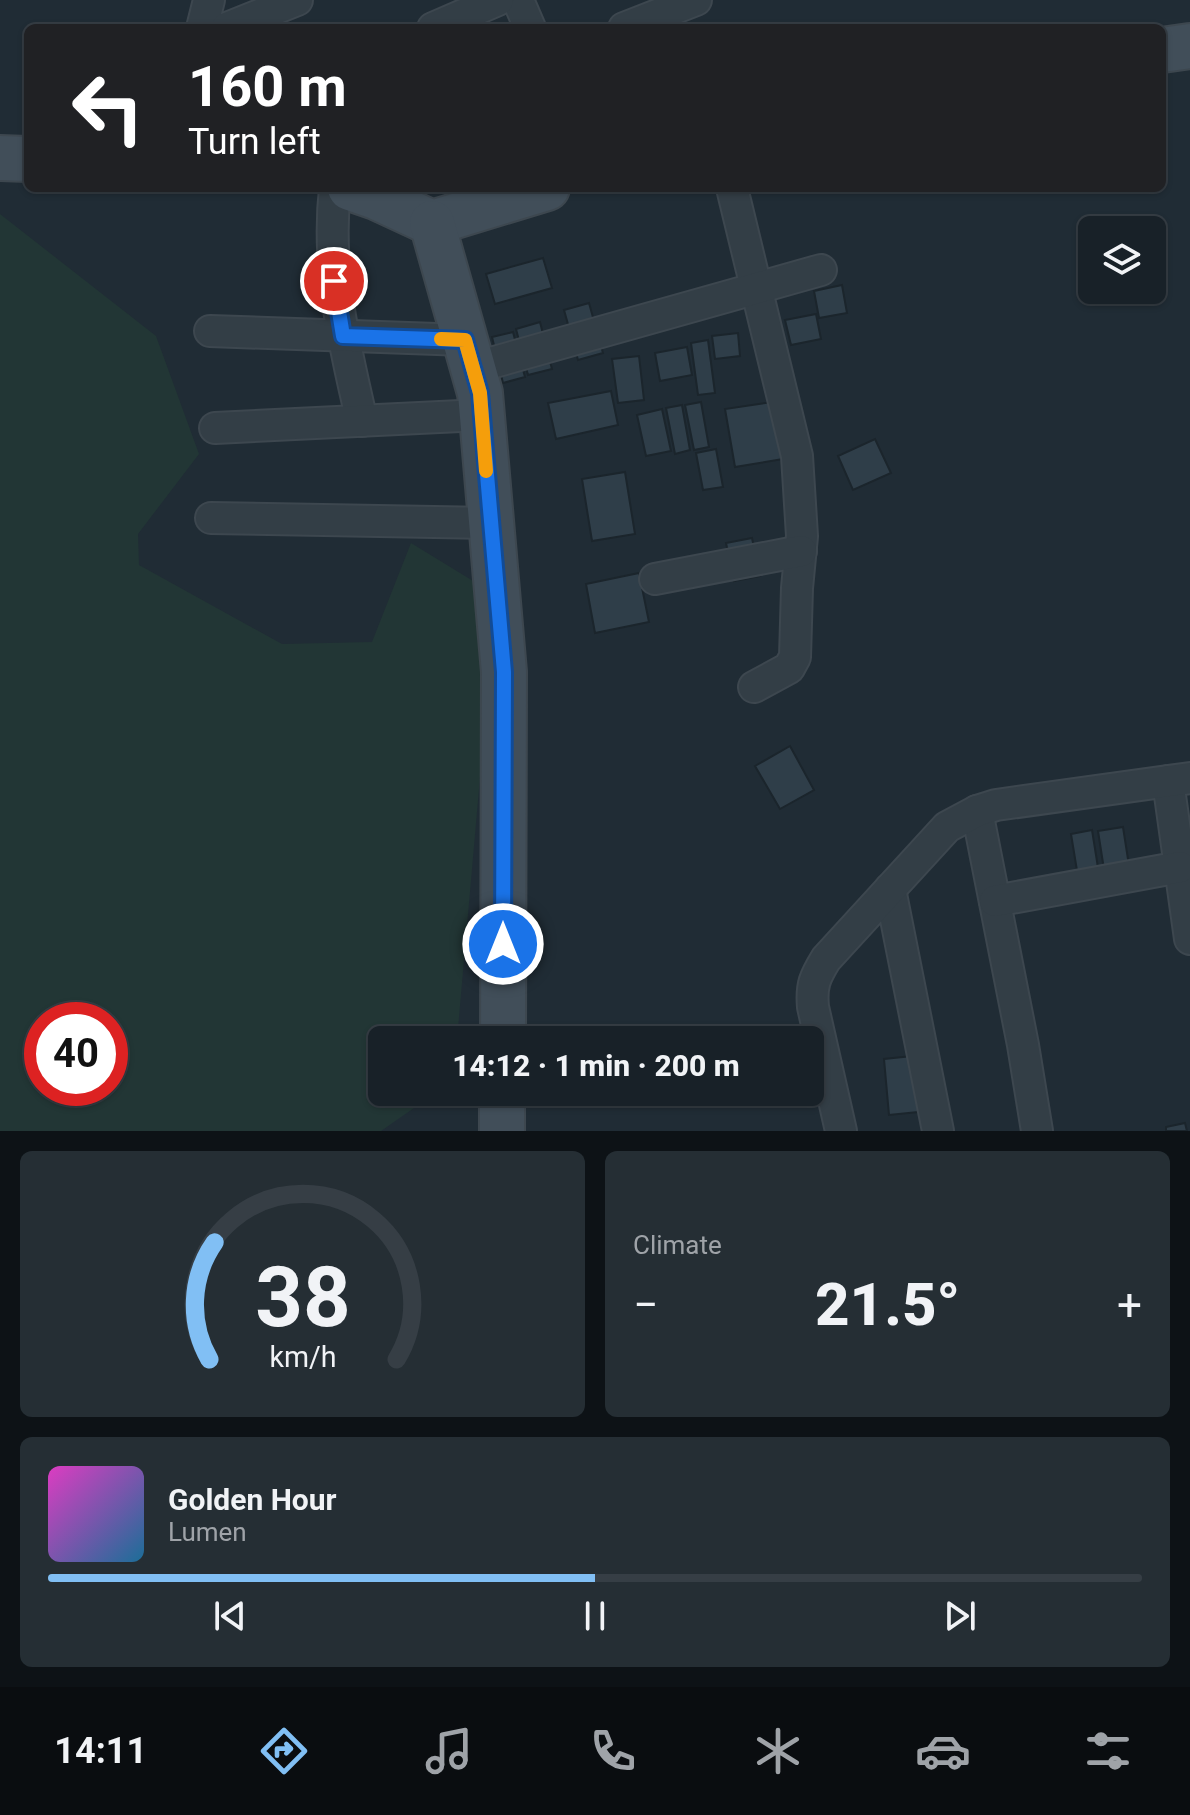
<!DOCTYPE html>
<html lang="en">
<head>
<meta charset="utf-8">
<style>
  :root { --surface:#182128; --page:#252e34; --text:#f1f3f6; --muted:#9fa3a8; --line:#363e45; --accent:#81bff4 }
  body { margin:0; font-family:Roboto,sans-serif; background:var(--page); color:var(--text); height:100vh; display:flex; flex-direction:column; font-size:30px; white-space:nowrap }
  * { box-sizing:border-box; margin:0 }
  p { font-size:26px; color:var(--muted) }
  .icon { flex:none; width:44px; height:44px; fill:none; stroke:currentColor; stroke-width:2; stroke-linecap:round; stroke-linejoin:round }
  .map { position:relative; height:1131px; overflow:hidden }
  .details { display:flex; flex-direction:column; gap:20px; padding:20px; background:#0d1216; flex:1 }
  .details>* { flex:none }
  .guide { position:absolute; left:24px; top:24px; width:1142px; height:168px; border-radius:12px; box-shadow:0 2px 6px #0004,0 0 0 2px var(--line); background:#202124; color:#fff; overflow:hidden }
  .fabs { position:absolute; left:1078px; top:216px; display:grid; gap:16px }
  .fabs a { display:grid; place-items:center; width:88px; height:88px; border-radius:12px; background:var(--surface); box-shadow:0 2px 6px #0004,0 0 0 2px var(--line); font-size:40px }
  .speed { position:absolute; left:24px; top:1002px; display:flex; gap:16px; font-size:40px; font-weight:700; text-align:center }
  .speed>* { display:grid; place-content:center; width:104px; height:104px; border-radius:50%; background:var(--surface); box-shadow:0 2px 6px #0004,0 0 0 2px var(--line); line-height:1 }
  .speed .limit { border:12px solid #d22; background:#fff; color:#111 }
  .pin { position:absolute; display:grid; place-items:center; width:68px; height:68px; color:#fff; margin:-34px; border:4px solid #fff; border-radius:50%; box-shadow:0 2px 8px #0007 }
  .me { position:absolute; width:88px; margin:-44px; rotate:0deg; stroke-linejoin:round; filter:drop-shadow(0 0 6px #0008) }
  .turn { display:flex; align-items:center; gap:28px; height:168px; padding:0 32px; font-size:36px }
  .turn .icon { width:104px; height:104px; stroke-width:2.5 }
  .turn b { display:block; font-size:56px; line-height:68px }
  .big { font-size:60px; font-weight:800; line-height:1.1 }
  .details .widget { flex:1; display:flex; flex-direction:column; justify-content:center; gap:12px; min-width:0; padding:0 28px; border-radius:12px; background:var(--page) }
  .details .dial { align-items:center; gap:0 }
  .dial svg { height:208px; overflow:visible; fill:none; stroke:var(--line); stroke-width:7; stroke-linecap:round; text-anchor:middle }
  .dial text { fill:var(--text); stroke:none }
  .song { display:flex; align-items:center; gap:24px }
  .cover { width:96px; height:96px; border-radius:12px; background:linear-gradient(135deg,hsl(310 70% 55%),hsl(200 70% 35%)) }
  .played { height:8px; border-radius:4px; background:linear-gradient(90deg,var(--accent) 50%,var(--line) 50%) }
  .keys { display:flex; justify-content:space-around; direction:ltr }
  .heat { display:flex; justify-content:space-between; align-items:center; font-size:44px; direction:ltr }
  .details .tiles { flex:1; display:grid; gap:20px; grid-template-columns:1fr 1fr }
  .widget:last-child { grid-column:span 2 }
  .trip { position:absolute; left:368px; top:1026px; width:456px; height:80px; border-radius:12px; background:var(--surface); box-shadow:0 2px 6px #0004,0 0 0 2px var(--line); font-weight:800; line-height:80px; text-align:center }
  .tabs { display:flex; height:128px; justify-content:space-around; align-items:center; background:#0a0d10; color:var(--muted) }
  .tabs .icon { width:56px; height:56px }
  .tabs .on { color:var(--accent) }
  .tabs b { font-size:36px; color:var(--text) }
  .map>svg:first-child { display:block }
  .green { fill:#223635; fill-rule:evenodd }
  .building { fill:#2f3e49; stroke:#1b252c; stroke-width:2 }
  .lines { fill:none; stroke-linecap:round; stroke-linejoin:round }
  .street-casing { stroke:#3d474f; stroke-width:34 }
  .secondary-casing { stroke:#3d474f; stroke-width:48 }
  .street { stroke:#333e46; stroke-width:30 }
  .secondary { stroke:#414e59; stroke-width:44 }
  .route-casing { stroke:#114b97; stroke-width:20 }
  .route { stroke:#1a73e8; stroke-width:14 }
  .slow { stroke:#f59e0b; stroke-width:14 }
</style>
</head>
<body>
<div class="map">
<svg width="1190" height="1131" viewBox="0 0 1190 1131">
  <rect width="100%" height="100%" fill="#202c35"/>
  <path class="green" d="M0,214L156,336L199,454L138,534L139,565L282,644L372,642L411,543L496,595L457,1040H382V1092H437L381,1131H0ZM42,1020H110V1088H42Z"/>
  <g class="building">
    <path d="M543,258L552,288L495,304L486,274Z"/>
    <path d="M842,285L847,313L819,318L814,291Z"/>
    <path d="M589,303L603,353L578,360L564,310Z"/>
    <path d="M816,314L821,339L791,345L785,320Z"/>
    <path d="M540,322L552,369L528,375L516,329Z"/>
    <path d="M513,332L525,377L503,383L492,337Z"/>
    <path d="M738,333L740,356L715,359L712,336Z"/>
    <path d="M708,340L715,393L698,395L691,343Z"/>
    <path d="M687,347L692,375L660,381L655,353Z"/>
    <path d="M639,356L644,400L618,403L612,359Z"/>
    <path d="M611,391L618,425L556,439L548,403Z"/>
    <path d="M786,400L795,457L735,467L725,409Z"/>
    <path d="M701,402L709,447L694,450L685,405Z"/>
    <path d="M682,405L690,450L675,454L666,408Z"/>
    <path d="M662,409L671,451L646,456L637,415Z"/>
    <path d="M875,439L891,473L853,490L838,456Z"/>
    <path d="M716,449L723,487L703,490L696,453Z"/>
    <path d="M625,472L635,534L592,541L582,479Z"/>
    <path d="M752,538L760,576L734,581L726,543Z"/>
    <path d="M639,573L649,622L595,633L586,584Z"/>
    <path d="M790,746L814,790L780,809L755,766Z"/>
    <path d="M1123,827L1130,872L1105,876L1098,831Z"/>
    <path d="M1092,830L1100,880L1079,883L1071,834Z"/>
    <path d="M922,1055L928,1111L889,1115L884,1059Z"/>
    <path d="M1185,1123L1187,1131H1166V1127Z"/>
  </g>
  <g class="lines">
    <g class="street-casing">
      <g id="street">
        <path d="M518,0L530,28"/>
        <path d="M202,28L209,0"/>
        <path d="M227,28L297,0"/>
        <path d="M433,28L498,0"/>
        <path d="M624,28L696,0"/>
        <path d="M335,188C326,268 344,344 362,421"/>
        <path d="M732,188L797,456L802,536L797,588L795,657L789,668L754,687"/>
        <path d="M210,331L465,340"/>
        <path d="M473,368L821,270"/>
        <path d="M215,428L481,415"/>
        <path d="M211,518L490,523"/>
        <path d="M655,579L801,551"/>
        <path d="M1168,781L1190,939"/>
        <path d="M977,811L1023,1045L1037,1131"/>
        <path d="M890,889L938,1131"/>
        <path d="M995,901L1180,867"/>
        <path d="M841,1131L813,1007C811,985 815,977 826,959L947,827L977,811L996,805L1190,778"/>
      </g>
    </g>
    <g class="secondary-casing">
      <g id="secondary">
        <path d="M1162,50L1190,46"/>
        <path d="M0,158L28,159"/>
        <path d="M350,188L376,197L432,223L547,188"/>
        <path d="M432,223L480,393L504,672L503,1040"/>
        <path d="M502,1131V1092"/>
      </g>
    </g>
    <use href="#street" class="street"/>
    <use href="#secondary" class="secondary"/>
  </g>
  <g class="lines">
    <g class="route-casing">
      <path id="route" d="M334,281L343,336L465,340L480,393L504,672L503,944"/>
    </g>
    <use href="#route" class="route"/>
    <path class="slow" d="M441,339L465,340L480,393L486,471"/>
  </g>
</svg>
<div class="fabs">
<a><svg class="icon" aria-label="layers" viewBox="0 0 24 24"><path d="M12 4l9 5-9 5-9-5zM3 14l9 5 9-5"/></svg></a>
</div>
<div class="speed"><div class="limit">40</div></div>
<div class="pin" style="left:334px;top:281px;background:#d93025"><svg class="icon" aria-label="arrive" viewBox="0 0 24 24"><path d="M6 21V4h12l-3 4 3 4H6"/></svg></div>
<svg class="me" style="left:503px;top:944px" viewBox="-20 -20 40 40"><circle r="17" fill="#1a73e8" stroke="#fff" stroke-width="3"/><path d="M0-11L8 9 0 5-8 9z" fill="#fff"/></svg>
<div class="trip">14:12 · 1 min · 200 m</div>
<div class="guide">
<div class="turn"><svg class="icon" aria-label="left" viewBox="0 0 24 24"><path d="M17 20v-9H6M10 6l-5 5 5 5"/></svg><div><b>160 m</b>Turn left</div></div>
</div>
</div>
<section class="details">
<div class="tiles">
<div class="widget dial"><svg viewBox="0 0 100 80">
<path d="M14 69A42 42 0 1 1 86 69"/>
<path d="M14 69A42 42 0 0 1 16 24" stroke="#81bff4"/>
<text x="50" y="56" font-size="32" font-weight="700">38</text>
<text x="50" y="72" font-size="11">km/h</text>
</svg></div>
<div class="widget"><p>Climate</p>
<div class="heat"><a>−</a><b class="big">21.5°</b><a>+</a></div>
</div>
<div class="widget">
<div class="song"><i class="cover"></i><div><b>Golden Hour</b><p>Lumen</p></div></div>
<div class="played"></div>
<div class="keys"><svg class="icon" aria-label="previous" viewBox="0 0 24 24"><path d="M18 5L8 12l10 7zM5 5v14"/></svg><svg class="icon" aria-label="pause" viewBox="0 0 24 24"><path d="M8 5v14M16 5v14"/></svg><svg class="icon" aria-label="next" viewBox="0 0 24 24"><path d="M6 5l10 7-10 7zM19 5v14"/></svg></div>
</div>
</div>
</section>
<nav class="tabs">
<b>14:11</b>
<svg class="icon on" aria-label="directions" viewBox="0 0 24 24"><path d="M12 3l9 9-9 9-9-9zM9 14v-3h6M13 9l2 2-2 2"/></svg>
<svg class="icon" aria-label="music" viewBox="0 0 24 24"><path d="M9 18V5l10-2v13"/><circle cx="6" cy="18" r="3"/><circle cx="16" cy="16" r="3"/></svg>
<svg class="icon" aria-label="phone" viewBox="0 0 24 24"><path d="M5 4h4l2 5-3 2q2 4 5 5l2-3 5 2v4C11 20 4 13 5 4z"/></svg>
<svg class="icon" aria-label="climate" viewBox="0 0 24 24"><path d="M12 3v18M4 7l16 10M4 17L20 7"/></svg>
<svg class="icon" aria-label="car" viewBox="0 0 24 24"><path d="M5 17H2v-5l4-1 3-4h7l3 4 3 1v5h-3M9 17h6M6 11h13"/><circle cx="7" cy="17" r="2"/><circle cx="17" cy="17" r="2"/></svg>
<svg class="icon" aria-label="filters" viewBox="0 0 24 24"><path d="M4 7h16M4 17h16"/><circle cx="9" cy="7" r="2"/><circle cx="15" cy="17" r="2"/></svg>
</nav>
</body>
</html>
